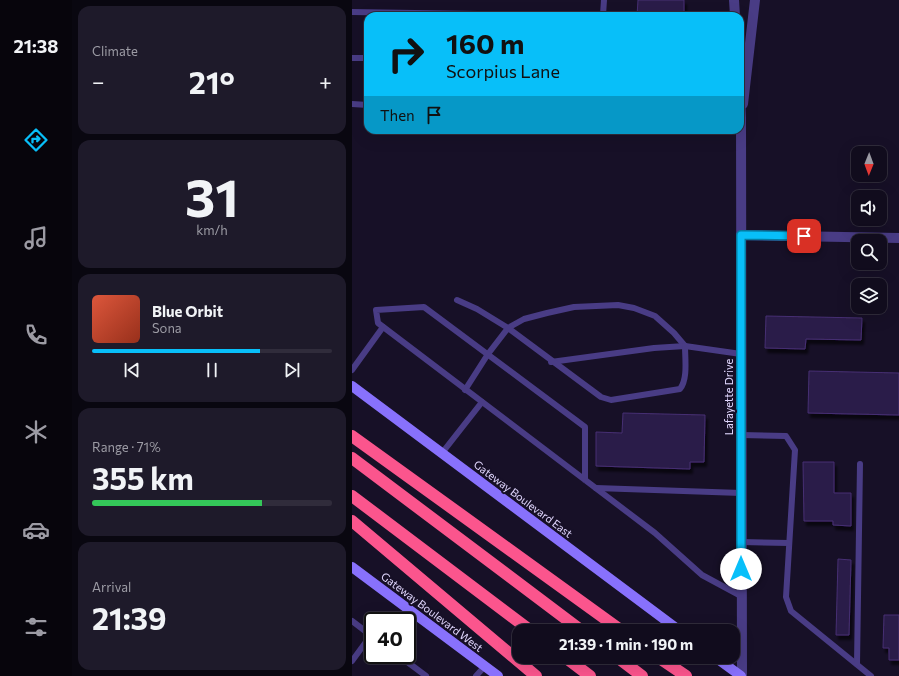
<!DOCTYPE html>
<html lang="en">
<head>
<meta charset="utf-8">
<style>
  :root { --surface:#110c1d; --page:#1e1a2a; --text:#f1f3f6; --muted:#9c9ba4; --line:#302c3b; --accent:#08bff9 }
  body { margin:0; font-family:Commissioner,sans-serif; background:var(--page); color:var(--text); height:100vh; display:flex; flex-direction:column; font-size:15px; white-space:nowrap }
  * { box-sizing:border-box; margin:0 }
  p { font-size:13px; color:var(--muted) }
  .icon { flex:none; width:22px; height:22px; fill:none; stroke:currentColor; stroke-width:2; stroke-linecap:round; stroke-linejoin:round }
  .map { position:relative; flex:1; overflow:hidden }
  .drawer { display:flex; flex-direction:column; gap:6px; padding:6px; background:#090710; width:280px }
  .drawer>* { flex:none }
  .banner { position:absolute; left:12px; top:12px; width:380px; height:122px; border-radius:12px; box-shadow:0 4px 16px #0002,0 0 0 1px var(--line); background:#08bff9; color:#111; overflow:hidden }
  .needle { width:26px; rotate:181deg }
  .controls { position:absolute; left:499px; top:146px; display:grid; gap:8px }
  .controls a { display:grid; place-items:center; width:36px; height:36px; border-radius:8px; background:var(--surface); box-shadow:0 4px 16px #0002,0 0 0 1px var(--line); font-size:20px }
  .speed { position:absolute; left:12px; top:612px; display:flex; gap:8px; font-size:20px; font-weight:700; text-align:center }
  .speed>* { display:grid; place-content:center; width:52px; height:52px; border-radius:50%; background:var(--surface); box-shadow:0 4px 16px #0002,0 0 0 1px var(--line); line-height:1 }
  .speed .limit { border:2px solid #111; border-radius:6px; background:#fff; color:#111 }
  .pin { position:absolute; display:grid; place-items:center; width:34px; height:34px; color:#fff; margin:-17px; border-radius:8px; box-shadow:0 2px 6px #0006 }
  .me { position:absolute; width:44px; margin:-22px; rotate:0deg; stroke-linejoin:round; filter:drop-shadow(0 0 3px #0008) }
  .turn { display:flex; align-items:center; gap:14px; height:84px; padding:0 16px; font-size:18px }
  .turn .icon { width:52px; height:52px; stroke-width:2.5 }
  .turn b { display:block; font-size:28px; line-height:34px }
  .then { display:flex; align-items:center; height:38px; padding:0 16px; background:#0003; gap:8px; font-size:15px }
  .big { font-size:30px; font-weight:700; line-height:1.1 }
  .drawer .widget { flex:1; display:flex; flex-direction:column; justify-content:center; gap:6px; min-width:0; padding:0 14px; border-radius:12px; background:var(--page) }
  .drawer .dial { align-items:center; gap:0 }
  .dial b { font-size:52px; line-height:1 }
  .song { display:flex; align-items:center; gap:12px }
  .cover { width:48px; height:48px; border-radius:6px; background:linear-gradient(135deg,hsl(10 70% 55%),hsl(10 70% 35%)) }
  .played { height:4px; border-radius:2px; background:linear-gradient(90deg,var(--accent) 70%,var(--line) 70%) }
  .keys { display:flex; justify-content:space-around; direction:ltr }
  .heat { display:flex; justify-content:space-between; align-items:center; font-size:22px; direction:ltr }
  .charge { height:6px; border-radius:3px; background:linear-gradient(90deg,#34c759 71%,var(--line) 0) }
  .trip { position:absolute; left:160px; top:624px; width:228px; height:40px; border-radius:12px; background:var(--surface); box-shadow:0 4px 16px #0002,0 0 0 1px var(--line); font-weight:700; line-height:40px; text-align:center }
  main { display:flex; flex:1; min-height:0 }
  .tabs { display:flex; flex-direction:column; width:72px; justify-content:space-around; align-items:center; background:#07050c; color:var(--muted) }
  .tabs .icon { width:28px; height:28px }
  .tabs .selected { color:var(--accent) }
  .tabs b { font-size:18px; color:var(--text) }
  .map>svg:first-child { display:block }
  .building { fill:#2c1d48; stroke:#462f73; filter:url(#shadow) }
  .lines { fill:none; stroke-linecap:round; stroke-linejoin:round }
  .service { stroke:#493c85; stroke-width:6 }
  .minor { stroke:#493c85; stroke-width:10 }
  .tertiary { stroke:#493c85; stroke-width:10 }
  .secondary { stroke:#8871fc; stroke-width:10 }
  .motorway { stroke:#fb558d; stroke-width:12 }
  .route-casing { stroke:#057ca2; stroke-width:10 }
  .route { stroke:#08bff9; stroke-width:7 }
  .labels { text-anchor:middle; stroke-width:4; stroke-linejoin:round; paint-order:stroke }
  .street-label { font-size:11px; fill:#e1d7fe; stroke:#171027 }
</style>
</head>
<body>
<main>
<nav class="tabs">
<b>21:38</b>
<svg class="icon selected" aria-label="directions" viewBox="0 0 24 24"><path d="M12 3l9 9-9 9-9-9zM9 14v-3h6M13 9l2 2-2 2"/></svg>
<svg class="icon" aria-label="music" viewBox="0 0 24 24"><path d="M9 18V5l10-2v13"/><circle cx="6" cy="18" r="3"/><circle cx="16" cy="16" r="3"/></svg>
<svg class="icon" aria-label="phone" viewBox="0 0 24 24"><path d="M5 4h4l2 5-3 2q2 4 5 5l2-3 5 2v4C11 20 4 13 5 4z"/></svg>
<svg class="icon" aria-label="climate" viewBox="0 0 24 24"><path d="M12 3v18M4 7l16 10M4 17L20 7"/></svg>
<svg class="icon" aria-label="car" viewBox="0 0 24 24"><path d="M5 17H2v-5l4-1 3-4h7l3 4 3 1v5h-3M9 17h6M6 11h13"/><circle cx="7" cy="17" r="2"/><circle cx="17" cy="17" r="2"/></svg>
<svg class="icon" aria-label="filters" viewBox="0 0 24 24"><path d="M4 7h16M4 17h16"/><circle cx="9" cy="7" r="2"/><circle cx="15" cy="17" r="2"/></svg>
</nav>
<section class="drawer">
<div class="widget"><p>Climate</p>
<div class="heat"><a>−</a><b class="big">21°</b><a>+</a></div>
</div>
<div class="widget dial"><b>31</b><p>km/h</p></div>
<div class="widget">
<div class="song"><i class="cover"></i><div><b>Blue Orbit</b><p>Sona</p></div></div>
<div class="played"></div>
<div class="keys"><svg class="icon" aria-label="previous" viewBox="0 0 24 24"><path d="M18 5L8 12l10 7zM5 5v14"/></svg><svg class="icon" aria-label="pause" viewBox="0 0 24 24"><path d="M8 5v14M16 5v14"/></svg><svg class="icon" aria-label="next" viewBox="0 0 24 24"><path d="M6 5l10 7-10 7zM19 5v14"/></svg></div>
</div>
<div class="widget"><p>Range · 71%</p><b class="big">355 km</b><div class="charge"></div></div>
<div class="widget"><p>Arrival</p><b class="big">21:39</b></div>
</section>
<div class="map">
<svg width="547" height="676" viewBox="0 0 547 676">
  <defs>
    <filter id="shadow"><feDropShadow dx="2.5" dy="4.5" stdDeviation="1" flood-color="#0009"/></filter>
  </defs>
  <rect width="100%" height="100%" fill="#171027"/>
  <g class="building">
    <path d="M286,0H332V16H285Z"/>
    <path d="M414,316L510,318L509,340L454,339L453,349L413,348Z"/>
    <path d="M457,371L547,373V415L456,413Z"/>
    <path d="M271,413L353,415L352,462H338V469L244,466V432L270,433Z"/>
    <path d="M451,462H482V493H499V526L481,525V521H452Z"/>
    <path d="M486,559L499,560L497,635H484Z"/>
    <path d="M532,615H547V660H537V648H531Z"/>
  </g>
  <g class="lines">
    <g class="service">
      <path d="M0,12L251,16"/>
      <path d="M251,15L252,0"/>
      <path d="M0,58H16"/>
      <path d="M0,104L16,105"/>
      <path d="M105,300L125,309L156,328L172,319L195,313L222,307L266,305L282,308L303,316L322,333L333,346"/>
      <path d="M199,362L302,348L333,346"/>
      <path d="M0,370L31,327"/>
      <path d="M113,390L136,354L156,328L249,397L259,400L328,389C336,379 333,359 333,346L389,354"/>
      <path d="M389,435L434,436L443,450L434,597L439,611L519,676"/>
      <path d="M90,453L130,402"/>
      <path d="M233,480V427L72,307L24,310L26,323L303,533L350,575L389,596"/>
      <path d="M244,488L389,493"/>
      <path d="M389,542L437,543"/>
      <path d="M0,621L21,637"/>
      <path d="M46,655L74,676"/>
      <path d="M0,661L19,635"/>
      <path d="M505,664L508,464"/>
      <path d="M124,676L133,666"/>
    </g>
    <path class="minor" d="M389,235L547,238"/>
    <g class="tertiary">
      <path d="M382,0L383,16"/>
      <path d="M388,96L389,118L390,676"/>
      <path d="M391,104L403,0"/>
    </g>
    <g class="secondary">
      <path d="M0,386L328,631"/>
      <path d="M0,567L146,676"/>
      <path d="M363,657L389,676"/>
    </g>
    <g class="motorway">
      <path d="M0,436L270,631"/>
      <path d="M0,458L230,631"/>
      <path d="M0,496L179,631"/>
      <path d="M0,521L184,676"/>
      <path d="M213,657L238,676"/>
      <path d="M265,657L290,676"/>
      <path d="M306,657L334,676"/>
    </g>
  </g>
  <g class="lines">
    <g class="route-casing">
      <path id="route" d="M389,569V235L452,236"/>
    </g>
    <use href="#route" class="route"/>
  </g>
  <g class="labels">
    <g class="street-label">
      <text transform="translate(377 397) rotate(-90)" y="4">Lafayette Drive</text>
      <text transform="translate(171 499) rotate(37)" y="4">Gateway Boulevard East</text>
      <text transform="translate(80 612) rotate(37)" y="4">Gateway Boulevard West</text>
    </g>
  </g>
</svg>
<div class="controls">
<a><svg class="needle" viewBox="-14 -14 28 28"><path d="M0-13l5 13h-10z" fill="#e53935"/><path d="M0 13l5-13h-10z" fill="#9c9ba4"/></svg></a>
<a><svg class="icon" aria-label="sound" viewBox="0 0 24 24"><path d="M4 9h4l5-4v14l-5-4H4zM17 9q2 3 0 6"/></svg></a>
<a><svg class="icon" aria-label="search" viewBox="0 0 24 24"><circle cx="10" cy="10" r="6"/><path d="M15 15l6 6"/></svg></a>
<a><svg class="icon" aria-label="layers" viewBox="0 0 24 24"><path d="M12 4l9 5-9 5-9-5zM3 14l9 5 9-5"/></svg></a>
</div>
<div class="speed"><div class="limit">40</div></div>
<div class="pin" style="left:452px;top:236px;background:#d93025"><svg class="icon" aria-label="arrive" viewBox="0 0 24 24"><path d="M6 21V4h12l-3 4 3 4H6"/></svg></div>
<svg class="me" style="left:389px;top:569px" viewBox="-20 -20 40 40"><circle r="19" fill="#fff"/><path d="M0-13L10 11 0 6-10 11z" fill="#08bff9"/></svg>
<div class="trip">21:39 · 1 min · 190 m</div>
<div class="banner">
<div class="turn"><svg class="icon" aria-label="right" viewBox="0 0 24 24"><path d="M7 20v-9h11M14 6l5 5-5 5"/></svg><div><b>160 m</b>Scorpius Lane</div></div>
<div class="then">Then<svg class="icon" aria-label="arrive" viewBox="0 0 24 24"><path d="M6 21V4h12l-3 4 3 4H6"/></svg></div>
</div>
</div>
</main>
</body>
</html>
